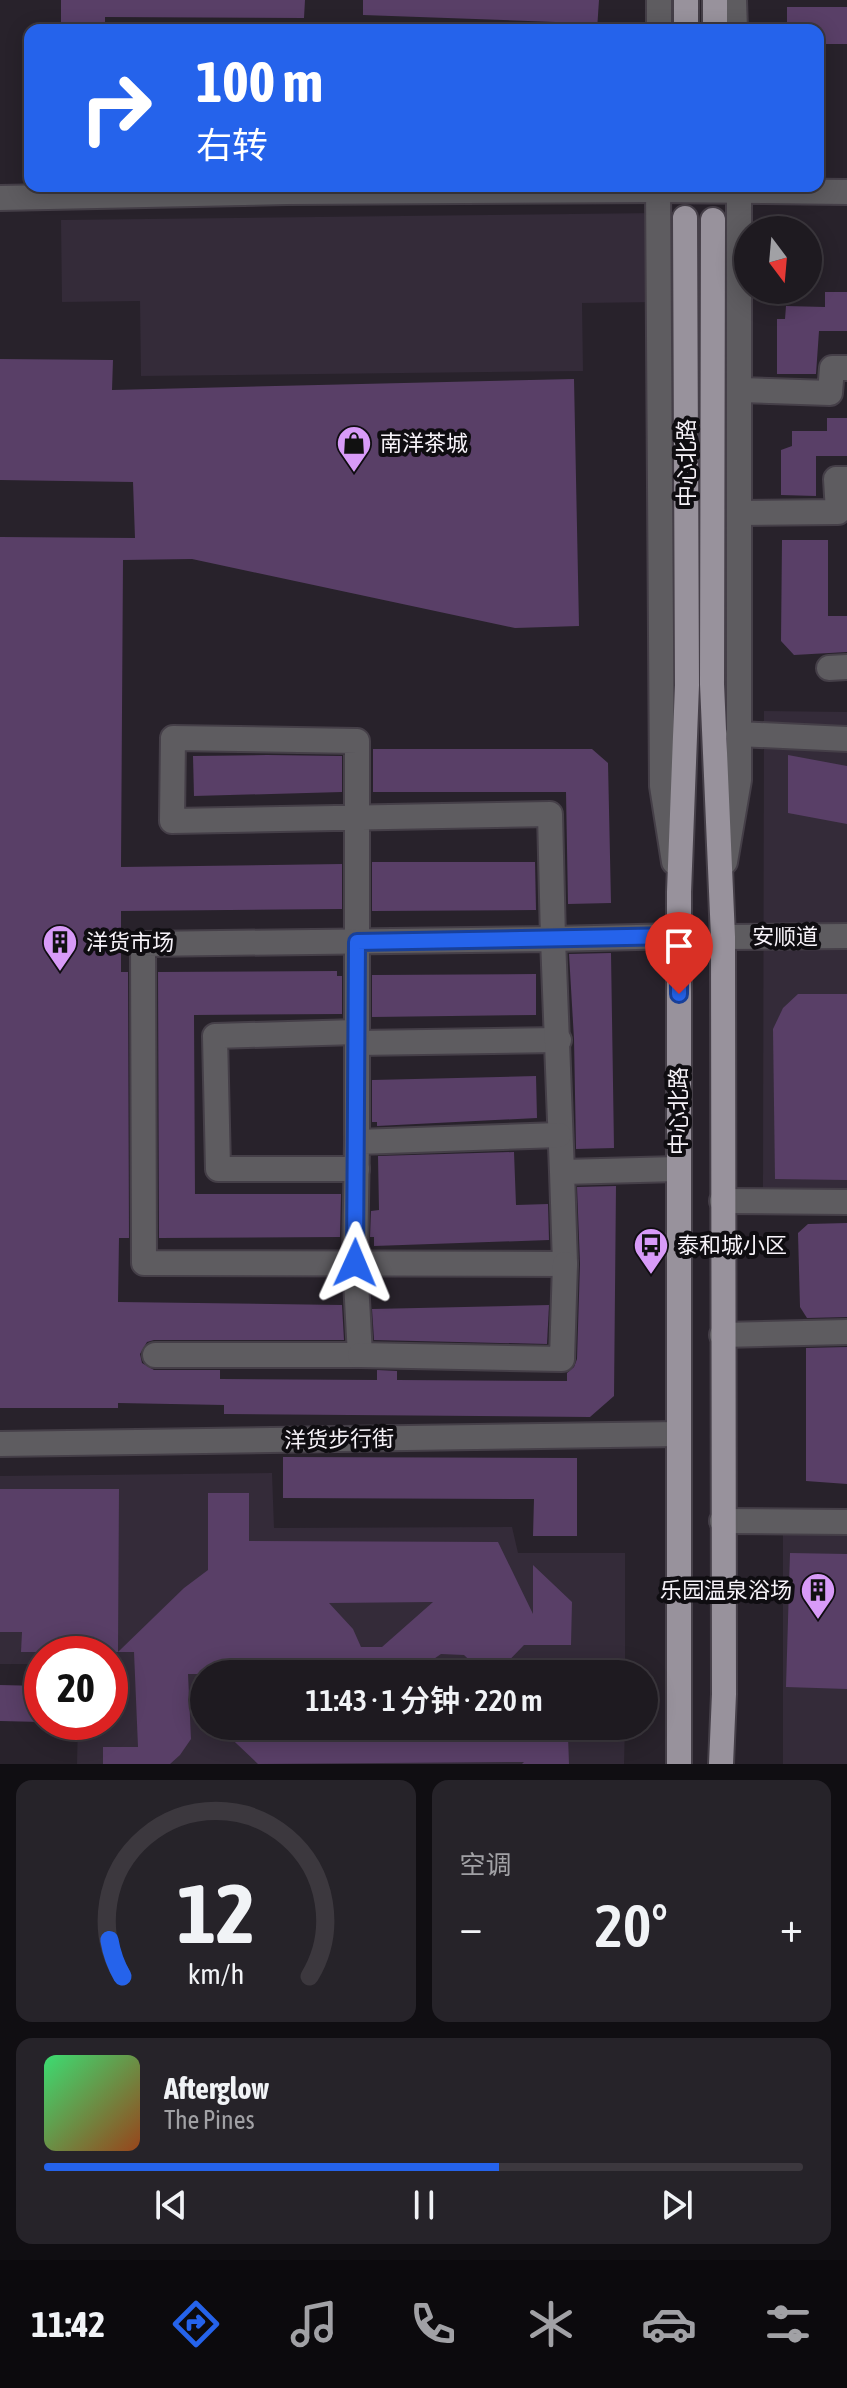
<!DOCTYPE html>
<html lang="zh">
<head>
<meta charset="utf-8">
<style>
  :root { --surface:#1e1a20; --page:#262329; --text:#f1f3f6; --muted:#a1a1a5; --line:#3c383e; --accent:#2563eb }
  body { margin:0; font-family:"Asap Condensed","Noto Sans SC",sans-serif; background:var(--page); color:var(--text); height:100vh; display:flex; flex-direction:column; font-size:30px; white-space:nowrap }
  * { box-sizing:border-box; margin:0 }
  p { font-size:26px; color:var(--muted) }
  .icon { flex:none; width:44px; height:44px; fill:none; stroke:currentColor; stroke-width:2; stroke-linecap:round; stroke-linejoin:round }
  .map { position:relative; height:1764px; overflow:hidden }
  .drawer { display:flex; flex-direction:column; gap:16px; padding:16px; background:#100e12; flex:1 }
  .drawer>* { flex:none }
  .guide { position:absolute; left:24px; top:24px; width:800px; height:168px; border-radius:16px; box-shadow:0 4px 20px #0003,0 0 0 2px var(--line); background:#2563eb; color:#fff; overflow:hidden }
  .needle { width:52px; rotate:164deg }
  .buttons { position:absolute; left:734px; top:216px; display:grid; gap:16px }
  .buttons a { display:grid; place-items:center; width:88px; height:88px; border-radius:50%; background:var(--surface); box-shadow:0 4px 20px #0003,0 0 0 2px var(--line); font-size:40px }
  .speed { position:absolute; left:24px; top:1636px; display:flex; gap:16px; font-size:40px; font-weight:700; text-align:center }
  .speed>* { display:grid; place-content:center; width:104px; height:104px; border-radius:50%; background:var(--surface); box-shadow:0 4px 20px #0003,0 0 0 2px var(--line); line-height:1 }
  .speed .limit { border:12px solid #d22; background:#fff; color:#111 }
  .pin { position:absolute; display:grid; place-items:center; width:68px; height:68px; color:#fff; margin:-82px -34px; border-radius:50% 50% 50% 0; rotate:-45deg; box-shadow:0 0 8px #0007 }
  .pin .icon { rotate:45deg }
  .me { position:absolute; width:88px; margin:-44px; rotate:1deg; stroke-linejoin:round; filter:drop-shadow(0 0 6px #0008) }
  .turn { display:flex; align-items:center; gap:28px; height:168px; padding:0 40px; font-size:36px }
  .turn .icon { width:104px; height:104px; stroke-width:2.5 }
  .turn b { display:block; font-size:56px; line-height:68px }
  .big { font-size:60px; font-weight:600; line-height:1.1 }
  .drawer .tile { flex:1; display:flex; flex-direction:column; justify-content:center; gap:12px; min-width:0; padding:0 28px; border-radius:16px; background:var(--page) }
  .drawer .dial { align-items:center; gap:0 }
  .dial svg { height:208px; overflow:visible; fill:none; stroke:var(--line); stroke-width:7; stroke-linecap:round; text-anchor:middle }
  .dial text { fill:var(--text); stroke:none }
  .song { display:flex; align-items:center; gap:24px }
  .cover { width:96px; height:96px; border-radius:12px; background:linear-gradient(135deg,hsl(140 70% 55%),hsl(20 70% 35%)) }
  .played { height:8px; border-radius:4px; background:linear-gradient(90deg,var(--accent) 60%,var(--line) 60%) }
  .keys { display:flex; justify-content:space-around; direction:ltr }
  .heat { display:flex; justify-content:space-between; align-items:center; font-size:44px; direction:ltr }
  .drawer .tiles { flex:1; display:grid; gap:16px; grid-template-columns:1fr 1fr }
  .tile:last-child { grid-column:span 2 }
  .trip { position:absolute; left:190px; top:1660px; width:468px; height:80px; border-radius:40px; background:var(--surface); box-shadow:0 4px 20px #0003,0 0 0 2px var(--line); font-weight:600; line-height:80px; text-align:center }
  .tabs { display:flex; height:128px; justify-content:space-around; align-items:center; background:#0c0a0d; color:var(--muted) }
  .tabs .icon { width:56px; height:56px }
  .tabs .active { color:var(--accent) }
  .tabs b { font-size:36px; color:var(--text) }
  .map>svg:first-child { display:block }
  .built { fill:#342b39 }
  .building { fill:#593f67; fill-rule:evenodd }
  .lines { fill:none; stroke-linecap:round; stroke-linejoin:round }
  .minor-casing { stroke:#453f48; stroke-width:28 }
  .major-casing { stroke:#453f48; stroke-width:28 }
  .minor { stroke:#5e5c60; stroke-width:24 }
  .major { stroke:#98929c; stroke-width:24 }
  .route-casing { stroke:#184099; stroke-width:20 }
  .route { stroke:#2563eb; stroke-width:14 }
  .labels { text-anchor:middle; stroke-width:8; stroke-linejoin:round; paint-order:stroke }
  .poi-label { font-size:22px; fill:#f7f3f9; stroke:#0f0d11; text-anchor:start }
  .street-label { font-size:22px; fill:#f7f3f9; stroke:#0f0d11 }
</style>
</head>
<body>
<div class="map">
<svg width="847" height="1764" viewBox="0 0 847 1764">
  <rect width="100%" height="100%" fill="#28222b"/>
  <g class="built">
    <path d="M657,213L659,302L582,303L583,371L141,376L140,301L62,302L61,220Z"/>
    <path d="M764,711L847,712V1189H763Z"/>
    <path d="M272,1473L274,1528L512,1527L518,1553H625V1674H204V1726H625L624,1764H77L78,1722H110V1654H42V1664H0V1476Z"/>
    <path d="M847,1532V1764H783V1533Z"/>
  </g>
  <g class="building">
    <path d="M61,0H305L304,18L105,17V30H61Z"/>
    <path d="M363,0H599L597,30H555V22L363,15Z"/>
    <path d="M787,7H847V44H818V30H787Z"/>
    <path d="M825,292H847V331H819L816,374H777V319H785L786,306L825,307Z"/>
    <path d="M0,359L113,360L112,390L574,379L579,626L515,628L192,559L123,560L121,867L342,864V909L121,911V972H128L129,1238H119L118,1302L342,1305L344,1340H154L147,1342L140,1354L142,1363L154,1370H220V1379L377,1380V1370L397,1371V1380L567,1381V1373L574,1367L577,1359L580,1264L577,1187L616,1186L614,1396L590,1417L224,1414V1405L118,1403V1408H0V537L135,538L133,482L0,480Z"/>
    <path d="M827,418H847V456H816V496L781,495V450L792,446V431H827Z"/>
    <path d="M782,540H828V616H847V652L794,655L781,641Z"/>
    <path d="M373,749H592L608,763L611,903L568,904L566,792H373Z"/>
    <path d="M267,755L342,756V792L194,796L193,756Z"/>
    <path d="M788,755L847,766V824L788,813Z"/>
    <path d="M372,862H535L536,910L372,911Z"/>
    <path d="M611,953L614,1148L576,1149L574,1039L569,954Z"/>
    <path d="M337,971V976H342V1014L194,1015L195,1194H341L340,1237L159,1238L158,972Z"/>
    <path d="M536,974V1015L372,1017V975Z"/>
    <path d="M798,994H847V1180L775,1179L773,1029L783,1008Z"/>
    <path d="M536,1076L537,1118L377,1126V1122H372V1080Z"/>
    <path d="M514,1152L516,1205L548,1204L549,1240L374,1246V1237H370L371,1211L379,1210L378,1156Z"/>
    <path d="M847,1223V1317L807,1318L800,1307L798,1233L808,1224Z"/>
    <path d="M549,1305L547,1344L374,1340L372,1309Z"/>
    <path d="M847,1347V1484L806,1481V1348Z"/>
    <path d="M283,1457L577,1458V1536H533L534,1499L283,1498Z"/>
    <path d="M0,1489H119L118,1652H21L22,1632H0Z"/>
    <path d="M208,1493H249V1541L498,1542L533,1614V1565L572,1602L571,1645H524L496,1674H484L464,1655L441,1654L412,1674H188L191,1739L180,1755L170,1764H103V1747H138L134,1652H118L184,1588L208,1570ZM433,1602L382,1647H361L353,1629L329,1603Z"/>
    <path d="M790,1553L847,1554V1689L786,1687Z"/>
    <path d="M0,1685L42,1686V1722L0,1721Z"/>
    <path d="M218,1726H508V1738L568,1736L569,1764H522L524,1762L258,1764Z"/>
  </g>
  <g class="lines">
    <g class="minor-casing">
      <g id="minor">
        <path d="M734,0L735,30"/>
        <path d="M659,30V0"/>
        <path d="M658,186L662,786L674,862"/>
        <path d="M0,198L287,192L658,190L847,192"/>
        <path d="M740,390L830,393L832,368H847"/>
        <path d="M739,513L838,512L836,479H847"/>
        <path d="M829,668L847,667"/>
        <path d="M738,734L847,739"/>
        <path d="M725,862L739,780V186"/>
        <path d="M723,937L847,936"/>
        <path d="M357,1043L559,1040"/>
        <path d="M357,1142C357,1008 356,874 357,741L173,738L172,821L550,814L553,939L679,936"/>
        <path d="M357,1169H218L215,1036L357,1032"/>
        <path d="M562,1172L553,939L143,944L144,1263L565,1264L562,1172L678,1169"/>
        <path d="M722,1201L847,1202"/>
        <path d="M722,1335L847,1332"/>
        <path d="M155,1355H360L355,1263L357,1142L559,1135"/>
        <path d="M360,1355L562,1359L565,1264"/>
        <path d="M0,1444L679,1434"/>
        <path d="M722,1521L847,1522"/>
      </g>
    </g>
    <g class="major-casing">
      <g id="major">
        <path d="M686,0V30"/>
        <path d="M715,30V0"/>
        <path d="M713,220L712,684L723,937L724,1694L721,1764"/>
        <path d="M679,1764V892L687,685L685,218"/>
      </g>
    </g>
    <use href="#minor" class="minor"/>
    <use href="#major" class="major"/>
  </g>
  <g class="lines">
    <g class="route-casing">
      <path id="route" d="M355,1263L357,942L679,936V994"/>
    </g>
    <use href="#route" class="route"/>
  </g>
  <defs>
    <g id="shop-pin" transform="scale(1.8)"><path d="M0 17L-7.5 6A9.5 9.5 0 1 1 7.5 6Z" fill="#d89bf8" stroke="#0f0d11"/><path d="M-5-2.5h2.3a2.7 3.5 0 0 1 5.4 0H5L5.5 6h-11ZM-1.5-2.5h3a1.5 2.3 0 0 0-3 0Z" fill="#111"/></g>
    <g id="building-pin" transform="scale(1.8)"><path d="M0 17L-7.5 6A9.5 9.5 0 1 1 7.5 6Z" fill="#d89bf8" stroke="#0f0d11"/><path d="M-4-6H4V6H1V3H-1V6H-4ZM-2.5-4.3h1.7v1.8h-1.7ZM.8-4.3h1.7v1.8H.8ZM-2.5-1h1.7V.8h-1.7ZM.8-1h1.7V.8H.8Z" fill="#111"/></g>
    <g id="bus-pin" transform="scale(1.8)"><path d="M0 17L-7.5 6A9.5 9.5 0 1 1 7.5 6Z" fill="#d89bf8" stroke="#0f0d11"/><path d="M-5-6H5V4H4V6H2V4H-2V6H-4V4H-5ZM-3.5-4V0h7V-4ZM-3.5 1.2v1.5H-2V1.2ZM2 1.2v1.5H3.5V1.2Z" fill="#111"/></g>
  </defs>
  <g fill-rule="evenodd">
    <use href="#shop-pin" x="354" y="443"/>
    <use href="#building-pin" x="60" y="942"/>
    <use href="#bus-pin" x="651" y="1245"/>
    <use href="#building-pin" x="818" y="1590"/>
  </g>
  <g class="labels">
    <g class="poi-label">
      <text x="380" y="451">南洋茶城</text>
      <text x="86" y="950">洋货市场</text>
      <text x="677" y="1253">泰和城小区</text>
      <text x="792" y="1598" text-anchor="end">乐园温泉浴场</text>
    </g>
    <g class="street-label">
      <text transform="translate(686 463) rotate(-90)" y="8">中心北路</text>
      <text x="785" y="944">安顺道</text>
      <text transform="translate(678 1111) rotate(-90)" y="8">中心北路</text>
      <text transform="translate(339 1439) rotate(-1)" y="8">洋货步行街</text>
    </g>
  </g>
</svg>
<div class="buttons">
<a><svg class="needle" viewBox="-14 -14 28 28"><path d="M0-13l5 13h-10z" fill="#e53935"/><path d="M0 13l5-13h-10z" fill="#a1a1a5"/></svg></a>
</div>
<div class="speed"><div class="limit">20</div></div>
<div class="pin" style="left:679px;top:994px;background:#d93025"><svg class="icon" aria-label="arrive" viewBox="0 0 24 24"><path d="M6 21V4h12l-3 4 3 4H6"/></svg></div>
<svg class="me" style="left:355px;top:1263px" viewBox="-20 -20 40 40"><path d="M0-17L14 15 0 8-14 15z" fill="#2563eb" stroke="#fff" stroke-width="4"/></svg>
<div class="trip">11:43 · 1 分钟 · 220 m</div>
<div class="guide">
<div class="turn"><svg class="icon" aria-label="right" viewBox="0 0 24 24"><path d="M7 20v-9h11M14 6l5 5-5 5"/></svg><div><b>100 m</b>右转</div></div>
</div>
</div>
<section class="drawer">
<div class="tiles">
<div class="tile dial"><svg viewBox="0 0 100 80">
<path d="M14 69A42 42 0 1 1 86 69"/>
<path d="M14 69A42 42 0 0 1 9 55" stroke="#2563eb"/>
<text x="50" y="56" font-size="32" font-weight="700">12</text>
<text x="50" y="72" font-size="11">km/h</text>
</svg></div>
<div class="tile"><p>空调</p>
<div class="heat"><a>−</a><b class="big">20°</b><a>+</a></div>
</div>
<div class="tile">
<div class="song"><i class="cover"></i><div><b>Afterglow</b><p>The Pines</p></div></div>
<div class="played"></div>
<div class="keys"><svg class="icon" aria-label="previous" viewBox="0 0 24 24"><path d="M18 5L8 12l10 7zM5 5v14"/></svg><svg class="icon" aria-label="pause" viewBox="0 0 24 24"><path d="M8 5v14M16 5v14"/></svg><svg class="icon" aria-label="next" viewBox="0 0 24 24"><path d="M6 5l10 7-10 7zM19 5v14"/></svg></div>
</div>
</div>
</section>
<nav class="tabs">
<b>11:42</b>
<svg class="icon active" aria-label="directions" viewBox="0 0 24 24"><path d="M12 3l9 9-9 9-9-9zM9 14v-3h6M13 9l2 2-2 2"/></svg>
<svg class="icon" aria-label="music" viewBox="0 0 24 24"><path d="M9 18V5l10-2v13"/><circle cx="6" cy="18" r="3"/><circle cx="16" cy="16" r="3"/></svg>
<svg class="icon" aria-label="phone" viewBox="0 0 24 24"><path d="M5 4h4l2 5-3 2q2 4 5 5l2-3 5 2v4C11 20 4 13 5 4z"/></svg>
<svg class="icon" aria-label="climate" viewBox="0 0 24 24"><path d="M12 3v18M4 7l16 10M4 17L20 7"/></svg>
<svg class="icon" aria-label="car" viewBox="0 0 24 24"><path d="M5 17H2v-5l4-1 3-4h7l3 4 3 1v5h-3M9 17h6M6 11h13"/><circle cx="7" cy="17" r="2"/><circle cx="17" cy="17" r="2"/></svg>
<svg class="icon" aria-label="filters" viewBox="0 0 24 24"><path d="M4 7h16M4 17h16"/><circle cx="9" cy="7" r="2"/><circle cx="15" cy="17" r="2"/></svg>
</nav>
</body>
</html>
